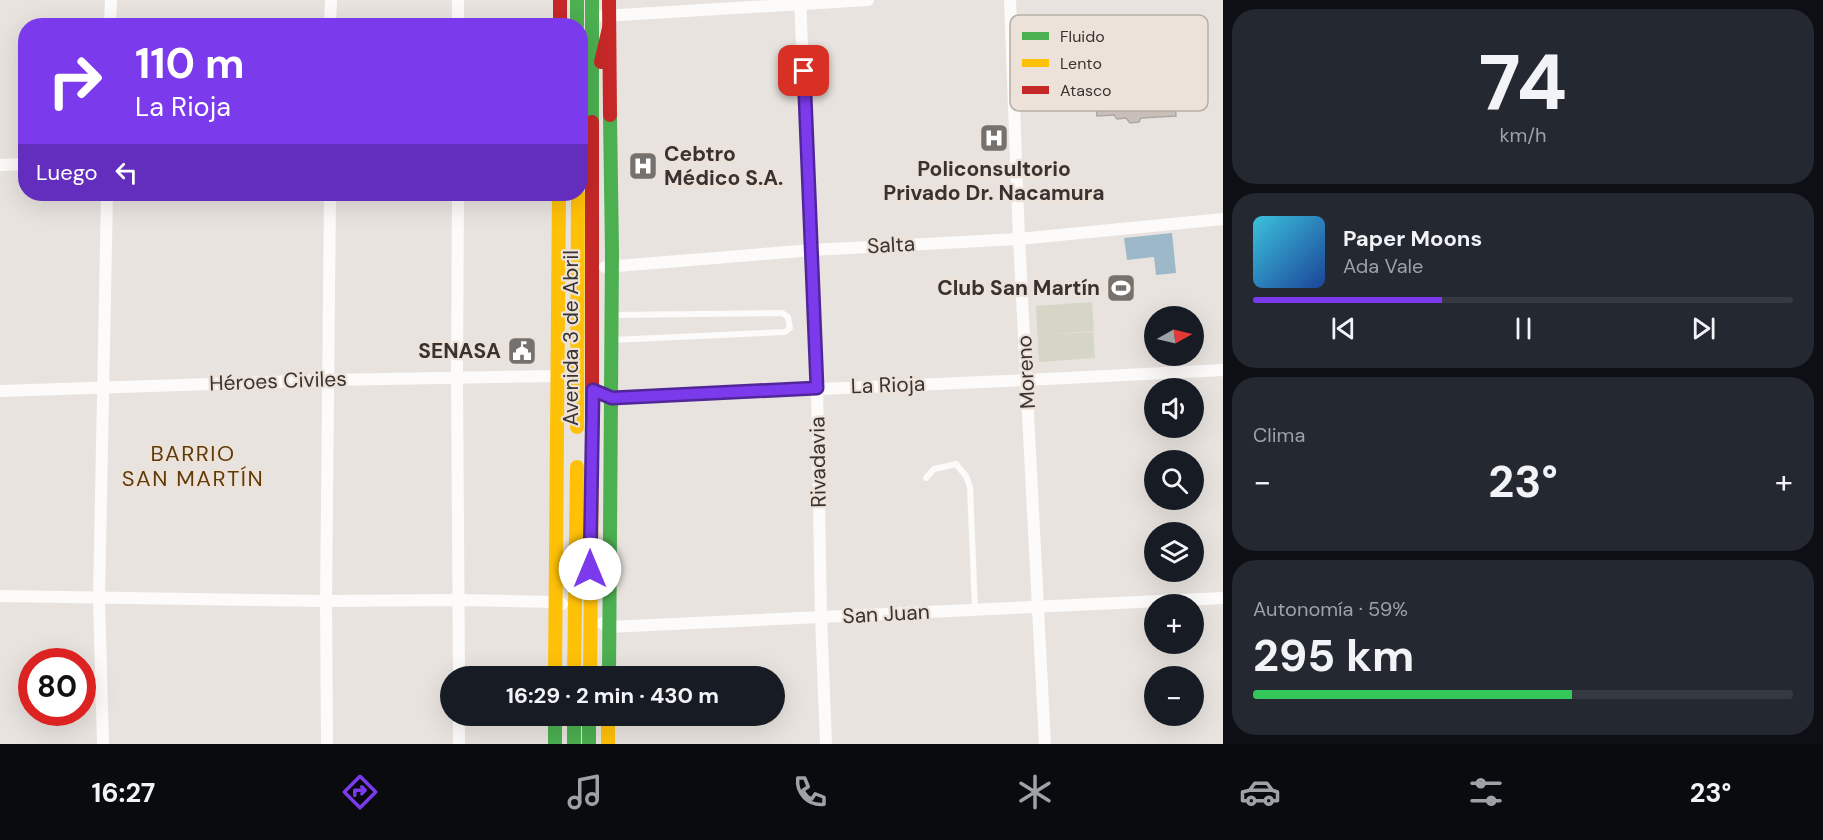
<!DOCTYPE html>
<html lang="es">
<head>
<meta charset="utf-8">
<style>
  :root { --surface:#171b24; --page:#242831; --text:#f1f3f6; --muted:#9ea1a6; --line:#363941; --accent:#7c3aed }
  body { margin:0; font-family:"DM Sans",sans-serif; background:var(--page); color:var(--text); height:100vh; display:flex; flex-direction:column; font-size:22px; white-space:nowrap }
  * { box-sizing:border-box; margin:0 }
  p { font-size:20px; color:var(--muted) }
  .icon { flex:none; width:33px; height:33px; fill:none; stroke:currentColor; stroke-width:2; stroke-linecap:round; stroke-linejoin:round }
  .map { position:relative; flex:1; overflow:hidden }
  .drawer { display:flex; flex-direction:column; gap:9px; padding:9px; background:#0d0f14; width:600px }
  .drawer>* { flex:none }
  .banner { position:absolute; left:18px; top:18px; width:570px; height:183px; border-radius:24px; box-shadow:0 6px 24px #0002; background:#7c3aed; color:#fff; overflow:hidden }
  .needle { width:39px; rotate:82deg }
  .fabs { position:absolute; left:1144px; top:306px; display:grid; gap:12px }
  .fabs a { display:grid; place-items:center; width:60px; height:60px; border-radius:50%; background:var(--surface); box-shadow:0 6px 24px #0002; font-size:30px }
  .speed { position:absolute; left:18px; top:648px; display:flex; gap:12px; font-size:30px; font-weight:700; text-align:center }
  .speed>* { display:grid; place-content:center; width:78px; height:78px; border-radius:50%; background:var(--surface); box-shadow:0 6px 24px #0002; line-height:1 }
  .speed .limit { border:9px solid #d22; background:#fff; color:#111 }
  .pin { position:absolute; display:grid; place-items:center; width:51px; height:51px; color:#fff; margin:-26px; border-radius:12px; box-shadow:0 3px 9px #0006 }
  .me { position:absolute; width:66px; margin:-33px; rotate:0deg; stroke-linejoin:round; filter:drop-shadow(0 0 4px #0008) }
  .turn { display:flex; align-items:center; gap:21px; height:126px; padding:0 18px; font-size:27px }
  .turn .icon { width:78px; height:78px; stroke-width:2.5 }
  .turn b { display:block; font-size:42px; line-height:51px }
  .then { display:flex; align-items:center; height:57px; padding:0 18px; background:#0003; gap:12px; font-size:22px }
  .big { font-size:45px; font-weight:700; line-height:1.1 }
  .drawer .tile { flex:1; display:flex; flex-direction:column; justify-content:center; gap:9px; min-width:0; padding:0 21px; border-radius:24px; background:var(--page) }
  .drawer .dial { align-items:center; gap:0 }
  .dial b { font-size:78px; line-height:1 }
  .song { display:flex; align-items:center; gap:18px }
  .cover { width:72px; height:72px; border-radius:9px; background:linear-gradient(135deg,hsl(190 70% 55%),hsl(220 70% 35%)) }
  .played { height:6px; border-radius:3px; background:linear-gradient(90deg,var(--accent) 35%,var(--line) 35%) }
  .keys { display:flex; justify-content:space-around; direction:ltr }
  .heat { display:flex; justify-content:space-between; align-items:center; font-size:33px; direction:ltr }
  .charge { height:9px; border-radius:4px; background:linear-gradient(90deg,#34c759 59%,var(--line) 0) }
  .trip { position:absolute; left:440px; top:666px; width:345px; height:60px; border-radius:30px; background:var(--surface); box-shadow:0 6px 24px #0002; font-weight:700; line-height:60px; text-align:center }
  .tabs { display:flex; height:96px; justify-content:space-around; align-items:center; background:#090b0e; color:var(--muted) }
  .tabs .icon { width:42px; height:42px }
  .tabs .on { color:var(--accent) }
  .tabs b { font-size:27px; color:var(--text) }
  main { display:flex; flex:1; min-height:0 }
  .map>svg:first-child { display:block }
  .green { fill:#d5d6c5 }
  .water { fill:#9db8c8 }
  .building { fill:#c9bfb8; stroke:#ada8a5; stroke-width:1.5 }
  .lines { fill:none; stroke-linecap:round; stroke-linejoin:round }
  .lane { stroke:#fcfbfa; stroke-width:6 }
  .street { stroke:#fcfbfa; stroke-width:12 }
  .fast { stroke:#4caf50; stroke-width:14 }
  .slow { stroke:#ffc107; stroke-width:14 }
  .jam { stroke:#c62828; stroke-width:14 }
  .route-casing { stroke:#51269a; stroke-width:15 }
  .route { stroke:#7c3aed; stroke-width:10 }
  .labels { text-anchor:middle; stroke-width:4.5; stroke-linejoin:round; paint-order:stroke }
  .poi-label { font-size:21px; font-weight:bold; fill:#383330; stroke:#ede2d9; text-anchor:end }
  .street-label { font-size:21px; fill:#383330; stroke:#ede2d9 }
  .neighbourhood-label { font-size:22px; letter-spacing:1.5px; fill:#603b08; stroke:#ede2d9 }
  .key { fill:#ede2d9; stroke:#b7aea6; stroke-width:1.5 }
  .key-label { font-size:16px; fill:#383330 }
</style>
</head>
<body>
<main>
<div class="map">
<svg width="1223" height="744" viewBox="0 0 1223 744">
  <rect width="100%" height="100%" fill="#e8e3de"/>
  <path class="green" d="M1092,302L1094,331L1042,335L1093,332L1095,358L1039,362L1036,306Z"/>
  <path class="water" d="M1172,233L1176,273L1156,275L1154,257L1127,260L1124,238Z"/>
  <path class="building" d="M1128,83H1136L1140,88L1174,85L1176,116L1141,118L1139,122L1130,123L1126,118L1117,119L1114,115L1097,116L1095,94L1112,93L1116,90L1124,89Z"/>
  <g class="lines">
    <g class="lane">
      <path d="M612,315L782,313L788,317L790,328L785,332L612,340"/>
      <path d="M926,478L934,469L956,464L966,476L970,487L975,609"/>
    </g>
    <g class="street">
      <path d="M458,0V26"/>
      <path d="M800,0L817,388L821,617L826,744"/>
      <path d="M1010,0L1019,239L1045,744"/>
      <path d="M603,16L868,0"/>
      <path d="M110,26L111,0"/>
      <path d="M330,26L331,0"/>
      <path d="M0,165L26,164"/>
      <path d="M458,194L457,378L459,676"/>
      <path d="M605,267L812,250L1019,239L1223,219"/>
      <path d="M0,391L329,380L557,376L563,378"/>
      <path d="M604,395L612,398L1027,380L1223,370"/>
      <path d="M0,596L326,601L458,600L554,602L562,604"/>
      <path d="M602,623L609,627L1223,598"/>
      <path d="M459,716V744"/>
      <path d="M103,744L99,598L107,194"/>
      <path d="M327,744L326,601L330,194"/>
    </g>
    <g class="fast">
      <path d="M577,0V26"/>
      <path d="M592,0V122"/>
      <path d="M609,676L612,253L610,115"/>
      <path d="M555,716V744"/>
      <path d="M574,716V744"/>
      <path d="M589,716V744"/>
    </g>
    <g class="slow">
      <path d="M577,427L578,194"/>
      <path d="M555,676L559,194"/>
      <path d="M574,676L577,467"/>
      <path d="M590,676L592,444"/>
      <path d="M608,716V744"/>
    </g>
    <g class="jam">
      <path d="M560,0V26"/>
      <path d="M609,0L610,115"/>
      <path d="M601,62L609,28"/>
      <path d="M592,122V444"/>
    </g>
  </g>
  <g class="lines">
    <g class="route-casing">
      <path id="route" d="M590,569L593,390L612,398L817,388L804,71"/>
    </g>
    <use href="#route" class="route"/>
  </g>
  <defs>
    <g id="hospital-square" transform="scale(1.5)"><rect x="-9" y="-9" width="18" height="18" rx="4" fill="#76716d" stroke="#ede2d9"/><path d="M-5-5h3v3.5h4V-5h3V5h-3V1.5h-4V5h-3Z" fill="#fff"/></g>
    <g id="stadium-square" transform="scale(1.5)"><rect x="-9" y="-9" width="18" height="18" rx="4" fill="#76716d" stroke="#ede2d9"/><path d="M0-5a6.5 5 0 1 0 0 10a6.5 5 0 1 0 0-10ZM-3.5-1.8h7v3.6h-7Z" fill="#fff"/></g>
    <g id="civic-square" transform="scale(1.5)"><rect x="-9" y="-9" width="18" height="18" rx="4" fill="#76716d" stroke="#ede2d9"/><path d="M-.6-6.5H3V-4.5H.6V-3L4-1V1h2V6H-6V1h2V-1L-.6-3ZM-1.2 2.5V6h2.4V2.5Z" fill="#fff"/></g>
  </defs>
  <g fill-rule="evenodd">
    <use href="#hospital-square" x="994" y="138"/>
    <use href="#hospital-square" x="643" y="166"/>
    <use href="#stadium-square" x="1121" y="288"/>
    <use href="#civic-square" x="522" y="351"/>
  </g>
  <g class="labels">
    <g class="poi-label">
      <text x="664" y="161" text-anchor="start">Cebtro<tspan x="664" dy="24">Médico S.A.</tspan></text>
      <text x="994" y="176" text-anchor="middle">Policonsultorio<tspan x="994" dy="24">Privado Dr. Nacamura</tspan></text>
      <text x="1100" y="295">Club San Martín</text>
      <text x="501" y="358">SENASA</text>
    </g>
    <g class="street-label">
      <text transform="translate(891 245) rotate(-3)" y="7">Salta</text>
      <text transform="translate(571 338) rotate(-90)" y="7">Avenida 3 de Abril</text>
      <text transform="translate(1026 372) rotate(-93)" y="7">Moreno</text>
      <text transform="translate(278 381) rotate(-2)" y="7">Héroes Civiles</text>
      <text transform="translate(888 385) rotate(-2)" y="7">La Rioja</text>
      <text transform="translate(818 462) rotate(-91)" y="7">Rivadavia</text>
      <text transform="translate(886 614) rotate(-3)" y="7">San Juan</text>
    </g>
    <g class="neighbourhood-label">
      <text x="193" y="461">BARRIO<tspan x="193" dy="25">SAN MARTÍN</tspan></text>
    </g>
  </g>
  <rect x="1010" y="15" width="198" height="96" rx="9" class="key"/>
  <rect x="1022" y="32" width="27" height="8" fill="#4caf50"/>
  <rect x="1022" y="59" width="27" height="8" fill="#ffc107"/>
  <rect x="1022" y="86" width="27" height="8" fill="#c62828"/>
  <g class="key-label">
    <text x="1060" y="42">Fluido</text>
    <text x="1060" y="69">Lento</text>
    <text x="1060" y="96">Atasco</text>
  </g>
</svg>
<div class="fabs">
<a><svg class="needle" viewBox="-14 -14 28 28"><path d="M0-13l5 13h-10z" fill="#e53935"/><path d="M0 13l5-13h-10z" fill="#9ea1a6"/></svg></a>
<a><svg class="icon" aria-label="sound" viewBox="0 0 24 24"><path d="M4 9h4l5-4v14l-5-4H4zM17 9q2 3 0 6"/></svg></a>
<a><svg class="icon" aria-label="search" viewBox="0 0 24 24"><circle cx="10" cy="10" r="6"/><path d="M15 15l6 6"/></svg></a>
<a><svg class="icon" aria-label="layers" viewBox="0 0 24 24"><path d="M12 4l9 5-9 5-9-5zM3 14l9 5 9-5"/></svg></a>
<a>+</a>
<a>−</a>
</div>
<div class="speed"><div class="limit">80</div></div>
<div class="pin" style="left:804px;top:71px;background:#d93025"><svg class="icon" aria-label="arrive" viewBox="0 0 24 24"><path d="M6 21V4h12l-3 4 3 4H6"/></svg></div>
<svg class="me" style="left:590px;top:569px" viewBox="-20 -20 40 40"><circle r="19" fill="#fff"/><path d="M0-13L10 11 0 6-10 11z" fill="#7c3aed"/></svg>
<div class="trip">16:29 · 2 min · 430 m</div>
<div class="banner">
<div class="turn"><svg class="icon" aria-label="right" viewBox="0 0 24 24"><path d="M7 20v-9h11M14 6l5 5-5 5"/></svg><div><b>110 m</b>La Rioja</div></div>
<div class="then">Luego<svg class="icon" aria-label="left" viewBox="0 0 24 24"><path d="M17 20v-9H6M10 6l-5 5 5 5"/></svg></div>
</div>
</div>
<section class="drawer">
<div class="tile dial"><b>74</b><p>km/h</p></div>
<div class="tile">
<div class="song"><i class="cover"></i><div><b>Paper Moons</b><p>Ada Vale</p></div></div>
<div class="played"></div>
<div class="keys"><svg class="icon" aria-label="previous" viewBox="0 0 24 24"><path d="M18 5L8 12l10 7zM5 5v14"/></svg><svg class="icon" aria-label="pause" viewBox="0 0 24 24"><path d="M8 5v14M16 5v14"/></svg><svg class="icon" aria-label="next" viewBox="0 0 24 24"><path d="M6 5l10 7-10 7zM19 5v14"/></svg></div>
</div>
<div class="tile"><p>Clima</p>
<div class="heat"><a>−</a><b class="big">23°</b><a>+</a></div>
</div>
<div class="tile"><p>Autonomía · 59%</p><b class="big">295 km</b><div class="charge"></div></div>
</section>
</main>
<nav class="tabs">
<b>16:27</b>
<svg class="icon on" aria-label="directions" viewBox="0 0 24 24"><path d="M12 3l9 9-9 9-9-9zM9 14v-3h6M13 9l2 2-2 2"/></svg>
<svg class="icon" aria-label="music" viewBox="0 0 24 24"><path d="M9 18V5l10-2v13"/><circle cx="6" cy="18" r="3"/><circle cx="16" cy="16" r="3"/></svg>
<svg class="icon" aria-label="phone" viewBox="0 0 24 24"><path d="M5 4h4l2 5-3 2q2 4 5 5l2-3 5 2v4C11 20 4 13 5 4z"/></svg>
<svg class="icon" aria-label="climate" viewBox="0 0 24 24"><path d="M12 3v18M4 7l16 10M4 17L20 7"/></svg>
<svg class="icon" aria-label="car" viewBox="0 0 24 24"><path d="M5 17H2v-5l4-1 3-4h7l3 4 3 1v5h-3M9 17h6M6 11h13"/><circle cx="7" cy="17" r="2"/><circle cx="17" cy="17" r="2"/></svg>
<svg class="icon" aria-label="filters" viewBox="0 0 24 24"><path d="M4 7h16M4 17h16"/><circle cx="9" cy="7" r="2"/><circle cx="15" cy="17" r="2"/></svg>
<b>23°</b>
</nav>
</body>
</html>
